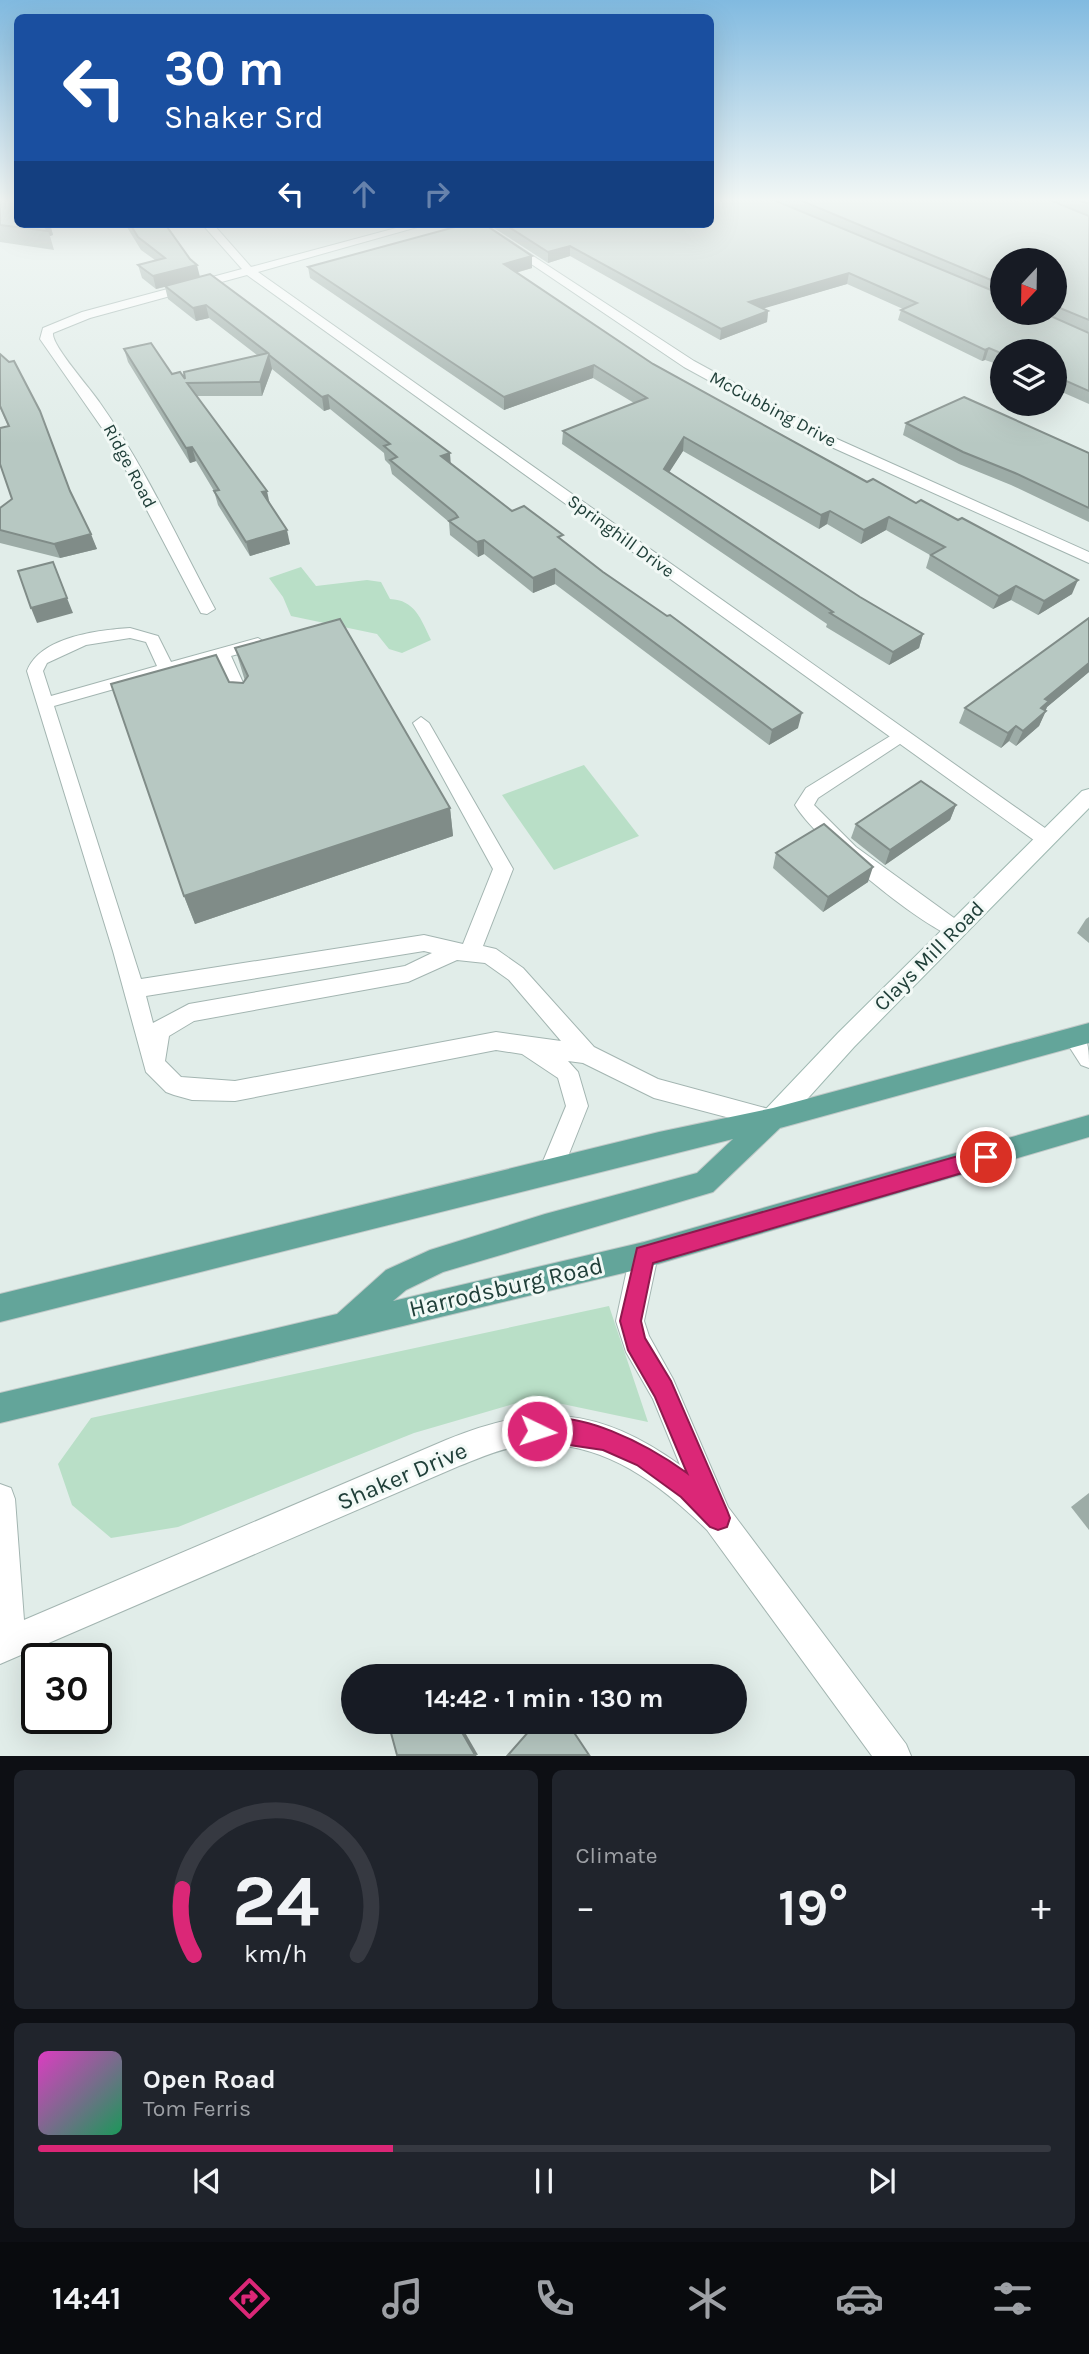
<!DOCTYPE html>
<html lang="en">
<head>
<meta charset="utf-8">
<style>
  :root { --surface:#171b24; --page:#20242c; --text:#f1f3f6; --muted:#9ea1a6; --line:#363941; --accent:#db2777 }
  body { margin:0; font-family:Karla,sans-serif; background:var(--page); color:var(--text); height:100vh; display:flex; flex-direction:column; font-size:26px; white-space:nowrap }
  * { box-sizing:border-box; margin:0 }
  p { font-size:23px; color:var(--muted) }
  .icon { flex:none; width:38px; height:38px; fill:none; stroke:currentColor; stroke-width:2; stroke-linecap:round; stroke-linejoin:round }
  .map { position:relative; height:1756px; overflow:hidden }
  .drawer { display:flex; flex-direction:column; gap:14px; padding:14px; background:#0d0f14; flex:1 }
  .drawer>* { flex:none }
  .hud { position:absolute; left:14px; top:14px; width:700px; height:214px; border-radius:10px; box-shadow:0 7px 28px #0002; background:#1a4fa0; color:#fff; overflow:hidden }
  .needle { width:46px; rotate:202deg }
  .buttons { position:absolute; left:990px; top:248px; display:grid; gap:14px }
  .buttons a { display:grid; place-items:center; width:77px; height:77px; border-radius:50%; background:var(--surface); box-shadow:0 7px 28px #0002; font-size:35px }
  .speed { position:absolute; left:21px; top:1643px; display:flex; gap:14px; font-size:35px; font-weight:700; text-align:center }
  .speed>* { display:grid; place-content:center; width:91px; height:91px; border-radius:50%; background:var(--surface); box-shadow:0 7px 28px #0002; line-height:1 }
  .speed .limit { border:4px solid #111; border-radius:10px; background:#fff; color:#111 }
  .pin { position:absolute; display:grid; place-items:center; width:60px; height:60px; color:#fff; margin:-30px; border:4px solid #fff; border-radius:50%; box-shadow:0 2px 7px #0007 }
  .me { position:absolute; width:77px; margin:-38px; rotate:94deg; stroke-linejoin:round; filter:drop-shadow(0 0 5px #0008) }
  .turn { display:flex; align-items:center; gap:24px; height:147px; padding:0 35px; font-size:32px }
  .turn .icon { width:91px; height:91px; stroke-width:2.5 }
  .turn b { display:block; font-size:49px; line-height:60px }
  .lanes { display:flex; align-items:center; height:66px; padding:0 35px; background:#0003; justify-content:center; gap:35px; direction:ltr }
  .lanes .off { opacity:.35 }
  .big { font-size:52px; font-weight:700; line-height:1.1 }
  .drawer .card { flex:1; display:flex; flex-direction:column; justify-content:center; gap:10px; min-width:0; padding:0 24px; border-radius:10px; background:var(--page) }
  .drawer .dial { align-items:center; gap:0 }
  .dial svg { height:182px; overflow:visible; fill:none; stroke:var(--line); stroke-width:7; stroke-linecap:round; text-anchor:middle }
  .dial text { fill:var(--text); stroke:none }
  .song { display:flex; align-items:center; gap:21px }
  .cover { width:84px; height:84px; border-radius:10px; background:linear-gradient(135deg,hsl(310 70% 55%),hsl(150 70% 35%)) }
  .played { height:7px; border-radius:4px; background:linear-gradient(90deg,var(--accent) 35%,var(--line) 35%) }
  .keys { display:flex; justify-content:space-around; direction:ltr }
  .heat { display:flex; justify-content:space-between; align-items:center; font-size:38px; direction:ltr }
  .drawer .tiles { flex:1; display:grid; gap:14px; grid-template-columns:1fr 1fr }
  .card:last-child { grid-column:span 2 }
  .trip { position:absolute; left:341px; top:1664px; width:406px; height:70px; border-radius:35px; background:var(--surface); box-shadow:0 7px 28px #0002; font-weight:700; line-height:70px; text-align:center }
  .tabs { display:flex; height:112px; justify-content:space-around; align-items:center; background:#090b0e; color:var(--muted) }
  .tabs .icon { width:49px; height:49px }
  .tabs .on { color:var(--accent) }
  .tabs b { font-size:32px; color:var(--text) }
  .map>svg:first-child { display:block }
  .green { fill:#b9dfc7 }
  .lines { fill:none; stroke-linecap:round; stroke-linejoin:round }
  .lane-casing { stroke:#a3b5b1; stroke-width:2 }
  .street-casing { stroke:#a3b5b1; stroke-width:2 }
  .secondary-casing { stroke:#9fb9b2; stroke-width:2 }
  .primary-casing { stroke:#c1c9c8; stroke-width:2 }
  .lane { fill:#fff; fill-rule:evenodd }
  .street { fill:#fff; fill-rule:evenodd }
  .secondary { fill:#fff; fill-rule:evenodd }
  .primary { fill:#63a59a; fill-rule:evenodd }
  .wall { fill:#9daca7; fill-rule:evenodd }
  .shaded-wall { fill:#808c88 }
  .building { fill:#b7c8c2; stroke:#808c88; stroke-width:2 }
  .route { fill:#db2777; stroke:#8e194d; stroke-width:2 }
  .labels { text-anchor:middle; stroke-width:6; stroke-linejoin:round; paint-order:stroke }
  .far-street-label { font-size:18px; fill:#203f39; stroke:#f2f9f6 }
  .street-label { font-size:21px; fill:#203f39; stroke:#f2f9f6 }
  .near-street-label { font-size:24px; fill:#203f39; stroke:#f2f9f6 }
</style>
</head>
<body>
<div class="map">
<svg width="1089" height="1756" viewBox="0 0 1089 1756">
  <rect width="100%" height="100%" fill="#e1ede9"/>
  <g class="green">
    <path d="M301,567L316,586L367,580L381,582L390,599C415,600 421,619 431,640L402,653L389,649L377,634L291,616L283,597L269,578Z"/>
    <path d="M584,765L639,836L554,870L502,795Z"/>
    <path d="M609,1306L648,1422L534,1398L414,1433L178,1527L111,1538L72,1505L58,1464L91,1418Z"/>
  </g>
  <g class="lines">
    <g class="lane-casing">
      <g id="lane">
        <path d="M130,628L158,636L171,662L258,638L266,643L264,647L231,656L253,705L251,709H239L217,660L54,706L141,979L424,935L463,944L493,869L413,723L421,717L429,723L513,869L483,946L496,949L523,968L594,1047L658,1079L780,1112L783,1119L780,1126L772,1129L654,1098L583,1063L568,1061L578,1072L588,1106L559,1179L551,1182L543,1179L539,1171L566,1106L558,1078L522,1054L496,1050L235,1101L192,1100L174,1095L166,1092L146,1072L113,951L27,671C40,637 98,630 130,628ZM130,638L146,642L157,666L51,696L43,671L47,663L86,645ZM424,951L432,953L405,966L189,1004L153,1023L146,996ZM457,960L485,963L509,980L561,1041L496,1032L235,1081L181,1077L165,1061L169,1036L194,1021L408,982Z"/>
        <path d="M900,730L906,732L909,736L906,740L818,798L814,805L856,847L961,923L964,929L961,935L954,937C919,925 814,838 795,805L806,788Z"/>
        <path d="M1074,1028C1089,1034 1089,1051 1089,1068L1081,1065L1063,1037L1066,1030Z"/>
      </g>
    </g>
    <g class="street-casing">
      <g id="street">
        <path d="M202,224H213L251,267L411,224H428L258,272L1052,833L1055,838L1052,843H1038L247,275L90,318L53,333C51,345 91,389 100,403C145,467 178,540 215,609L207,614L201,613L109,438L40,339L43,328L82,312L242,269Z"/>
        <path d="M472,224H484L694,361L837,439L1089,552V563L827,445L684,367Z"/>
        <path d="M644,1242L654,1246L658,1255L644,1321L649,1336L673,1379L728,1507L906,1744L911,1756H872L707,1530C655,1479 593,1433 516,1447C496,1450 478,1459 459,1466L0,1664V1484L11,1488L15,1499L24,1620L446,1440C538,1402 598,1407 680,1465L653,1399L626,1352L616,1321L630,1255L634,1246Z"/>
      </g>
    </g>
    <g class="secondary-casing">
      <path id="secondary" d="M1089,789V808L854,1047L782,1127L773,1130L764,1127L761,1119L764,1111L838,1033L1082,791Z"/>
    </g>
    <g class="primary-casing">
      <path id="primary" d="M1089,1023V1043L780,1128L713,1192L443,1272L406,1290L393,1301L644,1242L1089,1115V1137L644,1268L0,1423V1393L337,1314L386,1270L430,1250L545,1214L697,1173L733,1139L0,1322V1294L659,1132L773,1108Z"/>
    </g>
    <use href="#lane" class="lane"/>
    <use href="#street" class="street"/>
    <use href="#secondary" class="secondary"/>
    <use href="#primary" class="primary"/>
  </g>
  <g class="wall">
    <path d="M770,198H1089V216L1074,210L1089,216V404L1055,389V352H1003V366L985,360L982,361L898,320L901,310L903,309L847,284L763,308L768,311L767,322L720,340L570,256L548,263L494,228V224H710ZM1003,261H1055V313H1003Z"/>
    <path d="M0,200L18,224H50L53,235L50,236L54,250L0,242Z"/>
    <path d="M125,224H165L200,277L450,453V464L512,511L563,541L798,728L769,745L555,584L533,593L484,554L478,557L450,535L449,522L392,474L390,465L385,460L384,453L330,409L324,411L272,369L262,396H197L270,504L290,544L250,556L218,505L214,491L196,461L190,463L128,362L124,349L172,374L185,379L257,355L209,318L196,321L168,299L165,287L156,289L142,278L138,265L155,260L141,250Z"/>
    <path d="M308,267L532,268L516,273L653,364L1072,594L1038,615L1011,600L993,609L926,568L930,555L886,530L861,544L827,524L819,529L683,451L669,472L860,597L923,634L919,648L889,665L826,627L827,624L562,444L563,431L634,403L593,378L504,410L310,278Z"/>
    <path d="M0,354L70,491L97,549L60,558L0,543V508L12,499L8,426L0,408Z"/>
    <path d="M906,423L1089,453V522L1011,485L959,464L903,435Z"/>
    <path d="M1089,618V672L1047,707L1039,726L1016,746L1009,741L1001,748L959,723L965,708Z"/>
    <path d="M235,648L450,808L453,836L195,924L184,896L229,682L243,683L245,681Z"/>
    <path d="M956,805L950,820L885,865L851,838L856,824Z"/>
    <path d="M776,853L868,882L823,912L773,868Z"/>
    <path d="M1089,917V943L1077,933L1086,919Z"/>
    <path d="M1089,1493V1530L1071,1507Z"/>
  </g>
  <g class="shaded-wall">
    <path d="M41,224H50L53,235L50,236L48,231Z"/>
    <path d="M570,246V256L548,263V252Z"/>
    <path d="M532,256V268L504,276V264Z"/>
    <path d="M197,265L200,277L156,289L153,276Z"/>
    <path d="M849,273L847,284L748,313L749,302Z"/>
    <path d="M206,305L209,318L196,321L193,308Z"/>
    <path d="M768,311L767,322L720,340L721,329Z"/>
    <path d="M989,348L985,360L982,361L985,350Z"/>
    <path d="M269,355L272,369L262,396L260,382Z"/>
    <path d="M594,365L593,378L504,410V397Z"/>
    <path d="M328,395L330,409L324,411L322,397Z"/>
    <path d="M684,437L683,451L663,482L664,469Z"/>
    <path d="M192,447L196,461L190,463L186,448Z"/>
    <path d="M450,453L451,467L441,456Z"/>
    <path d="M267,491L270,505L262,492Z"/>
    <path d="M830,511L827,524L819,529L821,515Z"/>
    <path d="M889,517L886,530L861,544L864,530Z"/>
    <path d="M287,530L290,544L250,556L246,542Z"/>
    <path d="M91,534L97,549L60,558L54,544Z"/>
    <path d="M484,540V554L478,557L477,542Z"/>
    <path d="M555,569V584L533,593V578Z"/>
    <path d="M1078,580L1072,594L1038,615L1044,601Z"/>
    <path d="M1016,586L1011,600L993,609L999,596Z"/>
    <path d="M67,598L73,613L37,623L31,608Z"/>
    <path d="M923,634L919,648L889,665L893,652Z"/>
    <path d="M1089,663V672L1047,707L1044,714L1046,711L1039,726L1016,746L1023,731L1045,699Z"/>
    <path d="M802,713L798,728L769,745L772,730Z"/>
    <path d="M1016,726L1009,741L1001,748L1008,733Z"/>
    <path d="M956,805L950,820L885,865L890,850Z"/>
    <path d="M450,808L453,836L195,924L184,896Z"/>
    <path d="M873,867L868,882L823,912L828,897Z"/>
    <path d="M456,1722H459L478,1755H475Z"/>
  </g>
  <g class="building">
    <path d="M8,198H18V224H43L48,231L0,225V200Z"/>
    <path d="M710,198H769L1003,295V313H1044L1089,333V391L1055,376V352H1003V354L989,348L985,350L901,310L917,303L849,273L749,302L768,311L721,329L570,246L548,252L504,224H710Z"/>
    <path d="M795,198H1045L1089,216V320L1055,306V261H1003V285Z"/>
    <path d="M1072,198H1089V204Z"/>
    <path d="M130,224H165L190,259L197,265L153,276L138,265L165,258L138,237Z"/>
    <path d="M466,224H484L532,256L504,264L653,364L867,482L873,479L916,503L921,500L958,520L962,518L1078,580L1044,601L1016,586L999,596L931,555L945,547L889,517L864,530L830,511L821,515L684,437L664,469L860,597L923,634L893,652L830,613L833,612L563,431L647,398L594,365L504,397L308,267Z"/>
    <path d="M210,274L450,453L441,456L512,511L524,506L563,535L558,537L603,572L667,616L670,615L802,713L772,730L555,569L533,578L484,540L477,542L449,521L458,517L455,513L390,460L397,457L384,446L390,444L328,395L322,397L269,355L260,382L187,383L267,491L262,492L287,530L246,542L214,491L219,490L192,447L186,448L124,349L151,343L172,374L180,372L185,379L184,372L268,353L206,305L193,308L165,286Z"/>
    <path d="M0,354L9,362L14,361L40,411L70,491L91,534L54,544L0,530V508L12,499L0,464V428L9,426L0,406Z"/>
    <path d="M964,397L1089,453V508L1015,473L963,452L906,423Z"/>
    <path d="M53,562L67,598L31,608L18,571Z"/>
    <path d="M1089,618V663L1045,699L1049,701L1041,708L1046,711L1023,731L1016,726L1008,733L965,708Z"/>
    <path d="M340,619L450,808L184,896L111,684L216,655L229,682L243,683L248,676L235,648Z"/>
    <path d="M921,781L956,805L890,850L856,824Z"/>
    <path d="M824,824L873,867L828,897L776,853Z"/>
    <path d="M388,1722H456L475,1755H397Z"/>
    <path d="M537,1722H567L589,1755H508Z"/>
  </g>
  <linearGradient id="sky" x2="0" y2="1"><stop stop-color="#81bae0"/><stop offset="0.45" stop-color="#f2f7f5"/><stop offset="1" stop-color="#f2f7f5" stop-opacity="0"/></linearGradient>
  <rect width="1089" height="444" fill="url(#sky)"/>
  <path class="route" d="M986,1148L993,1150L995,1157L993,1163L986,1166L653,1263L641,1321L645,1338L671,1381L727,1510L730,1518L727,1527L718,1530L710,1527L681,1497L637,1465L603,1450L529,1439L526,1431L529,1423C575,1404 651,1447 687,1473L655,1397L628,1350L620,1321L637,1248Z"/>
  <g class="labels">
    <g class="far-street-label">
      <text transform="translate(773 409) rotate(28)" y="6">McCubbing Drive</text>
      <text transform="translate(130 466) rotate(62)" y="6">Ridge Road</text>
      <text transform="translate(621 536) rotate(36)" y="6">Springhill Drive</text>
    </g>
    <g class="street-label">
      <text transform="translate(929 956) rotate(-45)" y="7">Clays Mill Road</text>
    </g>
    <g class="near-street-label">
      <text transform="translate(506 1287) rotate(-13)" y="8">Harrodsburg Road</text>
      <text transform="translate(402 1476) rotate(-23)" y="8">Shaker Drive</text>
    </g>
  </g>
</svg>
<div class="buttons">
<a><svg class="needle" viewBox="-14 -14 28 28"><path d="M0-13l5 13h-10z" fill="#e53935"/><path d="M0 13l5-13h-10z" fill="#9ea1a6"/></svg></a>
<a><svg class="icon" aria-label="layers" viewBox="0 0 24 24"><path d="M12 4l9 5-9 5-9-5zM3 14l9 5 9-5"/></svg></a>
</div>
<div class="speed"><div class="limit">30</div></div>
<div class="pin" style="left:986px;top:1157px;background:#d93025"><svg class="icon" aria-label="arrive" viewBox="0 0 24 24"><path d="M6 21V4h12l-3 4 3 4H6"/></svg></div>
<svg class="me" style="left:537px;top:1431px" viewBox="-20 -20 40 40"><circle r="17" fill="#db2777" stroke="#fff" stroke-width="3"/><path d="M0-11L8 9 0 5-8 9z" fill="#fff"/></svg>
<div class="trip">14:42 · 1 min · 130 m</div>
<div class="hud">
<div class="turn"><svg class="icon" aria-label="left" viewBox="0 0 24 24"><path d="M17 20v-9H6M10 6l-5 5 5 5"/></svg><div><b>30 m</b>Shaker Srd</div></div>
<div class="lanes"><svg class="icon" aria-label="left" viewBox="0 0 24 24"><path d="M17 20v-9H6M10 6l-5 5 5 5"/></svg><svg class="icon off" aria-label="ahead" viewBox="0 0 24 24"><path d="M12 20V5M6 11l6-6 6 6"/></svg><svg class="icon off" aria-label="right" viewBox="0 0 24 24"><path d="M7 20v-9h11M14 6l5 5-5 5"/></svg></div>
</div>
</div>
<section class="drawer">
<div class="tiles">
<div class="card dial"><svg viewBox="0 0 100 80">
<path d="M14 69A42 42 0 1 1 86 69"/>
<path d="M14 69A42 42 0 0 1 9 40" stroke="#db2777"/>
<text x="50" y="56" font-size="32" font-weight="700">24</text>
<text x="50" y="72" font-size="11">km/h</text>
</svg></div>
<div class="card"><p>Climate</p>
<div class="heat"><a>−</a><b class="big">19°</b><a>+</a></div>
</div>
<div class="card">
<div class="song"><i class="cover"></i><div><b>Open Road</b><p>Tom Ferris</p></div></div>
<div class="played"></div>
<div class="keys"><svg class="icon" aria-label="previous" viewBox="0 0 24 24"><path d="M18 5L8 12l10 7zM5 5v14"/></svg><svg class="icon" aria-label="pause" viewBox="0 0 24 24"><path d="M8 5v14M16 5v14"/></svg><svg class="icon" aria-label="next" viewBox="0 0 24 24"><path d="M6 5l10 7-10 7zM19 5v14"/></svg></div>
</div>
</div>
</section>
<nav class="tabs">
<b>14:41</b>
<svg class="icon on" aria-label="directions" viewBox="0 0 24 24"><path d="M12 3l9 9-9 9-9-9zM9 14v-3h6M13 9l2 2-2 2"/></svg>
<svg class="icon" aria-label="music" viewBox="0 0 24 24"><path d="M9 18V5l10-2v13"/><circle cx="6" cy="18" r="3"/><circle cx="16" cy="16" r="3"/></svg>
<svg class="icon" aria-label="phone" viewBox="0 0 24 24"><path d="M5 4h4l2 5-3 2q2 4 5 5l2-3 5 2v4C11 20 4 13 5 4z"/></svg>
<svg class="icon" aria-label="climate" viewBox="0 0 24 24"><path d="M12 3v18M4 7l16 10M4 17L20 7"/></svg>
<svg class="icon" aria-label="car" viewBox="0 0 24 24"><path d="M5 17H2v-5l4-1 3-4h7l3 4 3 1v5h-3M9 17h6M6 11h13"/><circle cx="7" cy="17" r="2"/><circle cx="17" cy="17" r="2"/></svg>
<svg class="icon" aria-label="filters" viewBox="0 0 24 24"><path d="M4 7h16M4 17h16"/><circle cx="9" cy="7" r="2"/><circle cx="15" cy="17" r="2"/></svg>
</nav>
</body>
</html>
